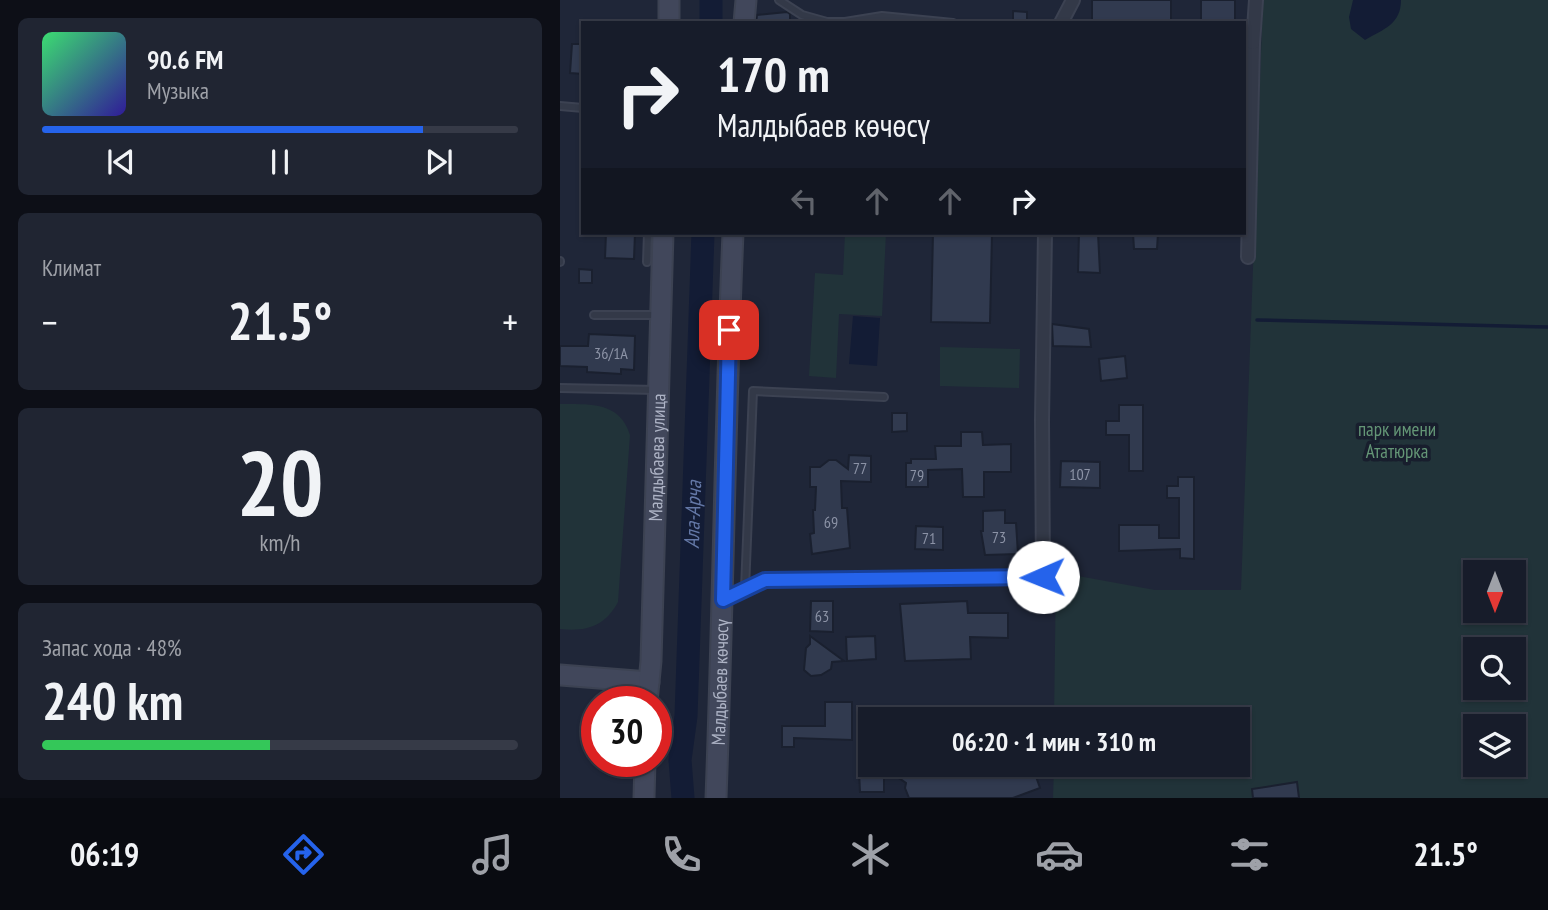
<!DOCTYPE html>
<html lang="ru">
<head>
<meta charset="utf-8">
<style>
  :root { --surface:#171c2a; --page:#202532; --text:#f1f3f6; --muted:#9ea1a8; --line:#363a47; --accent:#2563eb }
  body { margin:0; font-family:"PT Sans Narrow",sans-serif; background:var(--page); color:var(--text); height:100vh; display:flex; flex-direction:column; font-size:26px; white-space:nowrap }
  * { box-sizing:border-box; margin:0 }
  p { font-size:23px; color:var(--muted) }
  .icon { flex:none; width:38px; height:38px; fill:none; stroke:currentColor; stroke-width:2; stroke-linecap:round; stroke-linejoin:round }
  .map { position:relative; flex:1; overflow:hidden }
  .details { display:flex; flex-direction:column; gap:18px; padding:18px; background:#0d0f17; width:560px }
  .details>* { flex:none }
  .hud { position:absolute; left:21px; top:21px; width:665px; height:214px; border-radius:0px; box-shadow:0 2px 5px #0004,0 0 0 2px var(--line); background:#171c2a; color:var(--text); overflow:hidden }
  .needle { width:46px; rotate:180deg }
  .tools { position:absolute; left:903px; top:560px; display:grid; gap:14px }
  .tools a { display:grid; place-items:center; width:63px; height:63px; border-radius:0px; background:var(--surface); box-shadow:0 2px 5px #0004,0 0 0 2px var(--line); font-size:35px }
  .speed { position:absolute; left:21px; top:686px; display:flex; gap:14px; font-size:35px; font-weight:700; text-align:center }
  .speed>* { display:grid; place-content:center; width:91px; height:91px; border-radius:50%; background:var(--surface); box-shadow:0 2px 5px #0004,0 0 0 2px var(--line); line-height:1 }
  .speed .limit { border:10px solid #d22; background:#fff; color:#111 }
  .pin { position:absolute; display:grid; place-items:center; width:60px; height:60px; color:#fff; margin:-30px; border-radius:14px; box-shadow:0 4px 10px #0006 }
  .me { position:absolute; width:77px; margin:-38px; rotate:269deg; stroke-linejoin:round; filter:drop-shadow(0 0 5px #0008) }
  .turn { display:flex; align-items:center; gap:24px; height:147px; padding:0 21px; font-size:32px }
  .turn .icon { width:91px; height:91px; stroke-width:2.5 }
  .turn b { display:block; font-size:49px; line-height:60px }
  .lanes { display:flex; align-items:center; height:66px; padding:0 21px; background:#0003; justify-content:center; gap:35px; direction:ltr }
  .lanes .off { opacity:.35 }
  .big { font-size:52px; font-weight:700; line-height:1.1 }
  .details .tile { flex:1; display:flex; flex-direction:column; justify-content:center; gap:10px; min-width:0; padding:0 24px; border-radius:10px; background:var(--page) }
  .details .dial { align-items:center; gap:0 }
  .dial b { font-size:91px; line-height:1 }
  .song { display:flex; align-items:center; gap:21px }
  .cover { width:84px; height:84px; border-radius:10px; background:linear-gradient(135deg,hsl(140 70% 55%),hsl(250 70% 35%)) }
  .played { height:7px; border-radius:4px; background:linear-gradient(90deg,var(--accent) 80%,var(--line) 80%) }
  .keys { display:flex; justify-content:space-around; direction:ltr }
  .heat { display:flex; justify-content:space-between; align-items:center; font-size:38px; direction:ltr }
  .charge { height:10px; border-radius:5px; background:linear-gradient(90deg,#34c759 48%,var(--line) 0) }
  .trip { position:absolute; left:298px; top:707px; width:392px; height:70px; border-radius:0px; background:var(--surface); box-shadow:0 2px 5px #0004,0 0 0 2px var(--line); font-weight:700; line-height:70px; text-align:center }
  .tabs { display:flex; height:112px; justify-content:space-around; align-items:center; background:#090b11; color:var(--muted) }
  .tabs .icon { width:49px; height:49px }
  .tabs .on { color:var(--accent) }
  .tabs b { font-size:32px; color:var(--text) }
  main { display:flex; flex:1; min-height:0 }
  .map>svg:first-child { display:block }
  .green { fill:#213339; fill-rule:evenodd }
  .water { fill:#131c35 }
  .lines { fill:none; stroke-linecap:round; stroke-linejoin:round }
  .stream { stroke:#131c35; stroke-width:3.5 }
  .river { stroke:#131c35; stroke-width:23 }
  .building { fill:#313a4f; stroke:#1a202f; stroke-width:2 }
  .lane-casing { stroke:#3c4252; stroke-width:10 }
  .street-casing { stroke:#3c4252; stroke-width:16 }
  .secondary-casing { stroke:#3c4252; stroke-width:23 }
  .lane { stroke:#333948; stroke-width:6 }
  .street { stroke:#333948; stroke-width:12 }
  .secondary { stroke:#41475b; stroke-width:19 }
  .route-casing { stroke:#184099; stroke-width:18 }
  .route { stroke:#2563eb; stroke-width:12 }
  .labels { text-anchor:middle; stroke-width:7; stroke-linejoin:round; paint-order:stroke }
  .number-label { font-size:16px; fill:#8c93a6 }
  .park-label { font-size:19px; fill:#649676; stroke:#181e2d }
  .street-label { font-size:19px; fill:#adb3c5; stroke:#181e2d }
  .water-label { font-size:21px; font-style:italic; fill:#6478a6; stroke:#181e2d }
</style>
</head>
<body>
<main>
<section class="details">
<div class="tile">
<div class="song"><i class="cover"></i><div><b>90.6 FM</b><p>Музыка</p></div></div>
<div class="played"></div>
<div class="keys"><svg class="icon" aria-label="previous" viewBox="0 0 24 24"><path d="M18 5L8 12l10 7zM5 5v14"/></svg><svg class="icon" aria-label="pause" viewBox="0 0 24 24"><path d="M8 5v14M16 5v14"/></svg><svg class="icon" aria-label="next" viewBox="0 0 24 24"><path d="M6 5l10 7-10 7zM19 5v14"/></svg></div>
</div>
<div class="tile"><p>Климат</p>
<div class="heat"><a>−</a><b class="big">21.5°</b><a>+</a></div>
</div>
<div class="tile dial"><b>20</b><p>km/h</p></div>
<div class="tile"><p>Запас хода · 48%</p><b class="big">240 km</b><div class="charge"></div></div>
</section>
<div class="map">
<svg width="988" height="798" viewBox="0 0 988 798">
  <rect width="100%" height="100%" fill="#1f2638"/>
  <g class="green">
    <path d="M703,0H988V798H493L494,765H677V719H494L496,572L595,590H681ZM915,572H954V611H915ZM915,649H954V688H915ZM915,726H954V765H915Z"/>
    <path d="M285,233H326L322,316L279,314L276,378L249,376L255,273L283,275Z"/>
    <path d="M380,347L460,349L459,388L380,386Z"/>
    <path d="M0,404C31,404 60,402 70,435L58,602C45,626 27,632 0,629Z"/>
  </g>
  <g class="water">
    <path d="M793,0H841C841,24 824,29 805,40L791,29L789,17Z"/>
    <path d="M293,316L320,318L317,366L289,364Z"/>
  </g>
  <g class="lines">
    <path class="stream" d="M697,320L988,327"/>
    <g class="river">
      <path d="M151,23V0"/>
      <path id="s1" d="M123,798L120,760L126,716L143,233"/>
    </g>
  </g>
  <g class="building">
    <path d="M532,0H611V23L542,20V23H532Z"/>
    <rect x="641" y="0" width="34" height="20"/>
    <path d="M453,11L467,12V23H453Z"/>
    <path d="M227,12L230,14V23H196L197,15Z"/>
    <path d="M12,44H23V74L10,73Z"/>
    <path d="M46,233H75L74,259L45,258Z"/>
    <path d="M373,233H432L430,323L371,322Z"/>
    <path d="M519,233H538L540,273L518,272Z"/>
    <path d="M573,233H598L597,249H574Z"/>
    <path d="M19,269L32,270V283H19Z"/>
    <path d="M492,324L529,329L531,347L493,346Z"/>
    <path d="M29,334L75,336L74,370L61,369V374L27,372V367L0,366V346H28Z"/>
    <path d="M565,356L567,378L541,381L539,359Z"/>
    <path d="M559,405H583V471H569V435H546V421H559Z"/>
    <path d="M332,413H347V431L332,432Z"/>
    <path d="M401,432H422L423,445L451,444V472H424V497H403L402,469L368,470V487H346V463H351V459H376L375,446H401Z"/>
    <path d="M289,455L311,456V482L281,481L282,508H287L290,548L252,554L250,534L254,533L253,510H255L256,487H250V467H260L269,460H276L288,469Z"/>
    <path d="M501,461L540,462V488L500,487Z"/>
    <path d="M618,477H634V559L620,558V549L559,551V525H599V538H619V498H607V486H618Z"/>
    <path d="M445,510V523H456L458,554L425,555L421,531H423V511Z"/>
    <path d="M356,526L383,527V550L355,549Z"/>
    <path d="M251,601H273V632L250,631Z"/>
    <path d="M407,601L408,613H448V638L410,637L411,659L345,661L340,604Z"/>
    <path d="M250,636L284,661L272,662L271,669L261,675L251,676L244,670L246,648L250,644Z"/>
    <path d="M315,636L316,659L287,661L286,637Z"/>
    <path d="M265,702H292V740L234,738V747H222V726H265Z"/>
    <path d="M312,765H324V792H300L299,772H312Z"/>
    <path d="M347,765H472L480,788L453,798H349L345,788L346,783L336,776Z"/>
    <path d="M737,782L739,798H693L692,789Z"/>
  </g>
  <g class="lines">
    <g class="lane-casing">
      <g id="lane">
        <path d="M219,0L242,15L267,22H285L322,16L393,23"/>
        <path d="M0,106L23,108"/>
        <path d="M0,261V262"/>
        <path d="M87,262L88,233"/>
        <path d="M34,315H99"/>
        <path d="M0,388L97,390"/>
        <path d="M185,589L193,391L324,397"/>
      </g>
    </g>
    <g class="street-casing">
      <g id="street">
        <path d="M501,23L513,0"/>
        <path d="M684,43H693L688,257"/>
        <path d="M693,43L696,0"/>
        <path d="M163,600L205,580L483,577L482,420L485,233"/>
      </g>
    </g>
    <g class="secondary-casing">
      <g id="secondary">
        <path d="M109,23V0"/>
        <path d="M184,23L186,0"/>
        <path d="M0,675L89,682"/>
        <path id="s2" d="M87,702L91,661L103,233"/>
        <path d="M84,798L85,761"/>
        <path id="s3" d="M156,798C163,610 165,421 173,233"/>
      </g>
    </g>
    <use href="#lane" class="lane"/>
    <use href="#street" class="street"/>
    <use href="#secondary" class="secondary"/>
  </g>
  <g class="lines">
    <g class="route-casing">
      <path id="route" d="M169,330L163,600L205,580L483,577"/>
    </g>
    <use href="#route" class="route"/>
  </g>
  <g class="labels">
    <g class="number-label">
      <text x="51" y="359">36/1А</text>
      <text x="300" y="474">77</text>
      <text x="520" y="480">107</text>
      <text x="357" y="481">79</text>
      <text x="271" y="528">69</text>
      <text x="439" y="543">73</text>
      <text x="369" y="544">71</text>
      <text x="262" y="622">63</text>
    </g>
    <g class="park-label">
      <text x="837" y="436">парк имени<tspan x="837" dy="22">Ататюрка</tspan></text>
    </g>
    <g class="street-label">
      <text dy="7" stroke="none"><textPath href="#s2" startOffset="245">Малдыбаева улица</textPath></text>
      <text dy="7" stroke="none"><textPath href="#s3" startOffset="116">Малдыбаев көчөсү</textPath></text>
    </g>
    <g class="water-label">
      <text dy="7" stroke="none"><textPath href="#s1" startOffset="284">Ала-Арча</textPath></text>
    </g>
  </g>
</svg>
<div class="tools">
<a><svg class="needle" viewBox="-14 -14 28 28"><path d="M0-13l5 13h-10z" fill="#e53935"/><path d="M0 13l5-13h-10z" fill="#9ea1a8"/></svg></a>
<a><svg class="icon" aria-label="search" viewBox="0 0 24 24"><circle cx="10" cy="10" r="6"/><path d="M15 15l6 6"/></svg></a>
<a><svg class="icon" aria-label="layers" viewBox="0 0 24 24"><path d="M12 4l9 5-9 5-9-5zM3 14l9 5 9-5"/></svg></a>
</div>
<div class="speed"><div class="limit">30</div></div>
<div class="pin" style="left:169px;top:330px;background:#d93025"><svg class="icon" aria-label="arrive" viewBox="0 0 24 24"><path d="M6 21V4h12l-3 4 3 4H6"/></svg></div>
<svg class="me" style="left:483px;top:577px" viewBox="-20 -20 40 40"><circle r="19" fill="#fff"/><path d="M0-13L10 11 0 6-10 11z" fill="#2563eb"/></svg>
<div class="trip">06:20 · 1 мин · 310 m</div>
<div class="hud">
<div class="turn"><svg class="icon" aria-label="right" viewBox="0 0 24 24"><path d="M7 20v-9h11M14 6l5 5-5 5"/></svg><div><b>170 m</b>Малдыбаев көчөсү</div></div>
<div class="lanes"><svg class="icon off" aria-label="left" viewBox="0 0 24 24"><path d="M17 20v-9H6M10 6l-5 5 5 5"/></svg><svg class="icon off" aria-label="ahead" viewBox="0 0 24 24"><path d="M12 20V5M6 11l6-6 6 6"/></svg><svg class="icon off" aria-label="ahead" viewBox="0 0 24 24"><path d="M12 20V5M6 11l6-6 6 6"/></svg><svg class="icon" aria-label="right" viewBox="0 0 24 24"><path d="M7 20v-9h11M14 6l5 5-5 5"/></svg></div>
</div>
</div>
</main>
<nav class="tabs">
<b>06:19</b>
<svg class="icon on" aria-label="directions" viewBox="0 0 24 24"><path d="M12 3l9 9-9 9-9-9zM9 14v-3h6M13 9l2 2-2 2"/></svg>
<svg class="icon" aria-label="music" viewBox="0 0 24 24"><path d="M9 18V5l10-2v13"/><circle cx="6" cy="18" r="3"/><circle cx="16" cy="16" r="3"/></svg>
<svg class="icon" aria-label="phone" viewBox="0 0 24 24"><path d="M5 4h4l2 5-3 2q2 4 5 5l2-3 5 2v4C11 20 4 13 5 4z"/></svg>
<svg class="icon" aria-label="climate" viewBox="0 0 24 24"><path d="M12 3v18M4 7l16 10M4 17L20 7"/></svg>
<svg class="icon" aria-label="car" viewBox="0 0 24 24"><path d="M5 17H2v-5l4-1 3-4h7l3 4 3 1v5h-3M9 17h6M6 11h13"/><circle cx="7" cy="17" r="2"/><circle cx="17" cy="17" r="2"/></svg>
<svg class="icon" aria-label="filters" viewBox="0 0 24 24"><path d="M4 7h16M4 17h16"/><circle cx="9" cy="7" r="2"/><circle cx="15" cy="17" r="2"/></svg>
<b>21.5°</b>
</nav>
</body>
</html>
